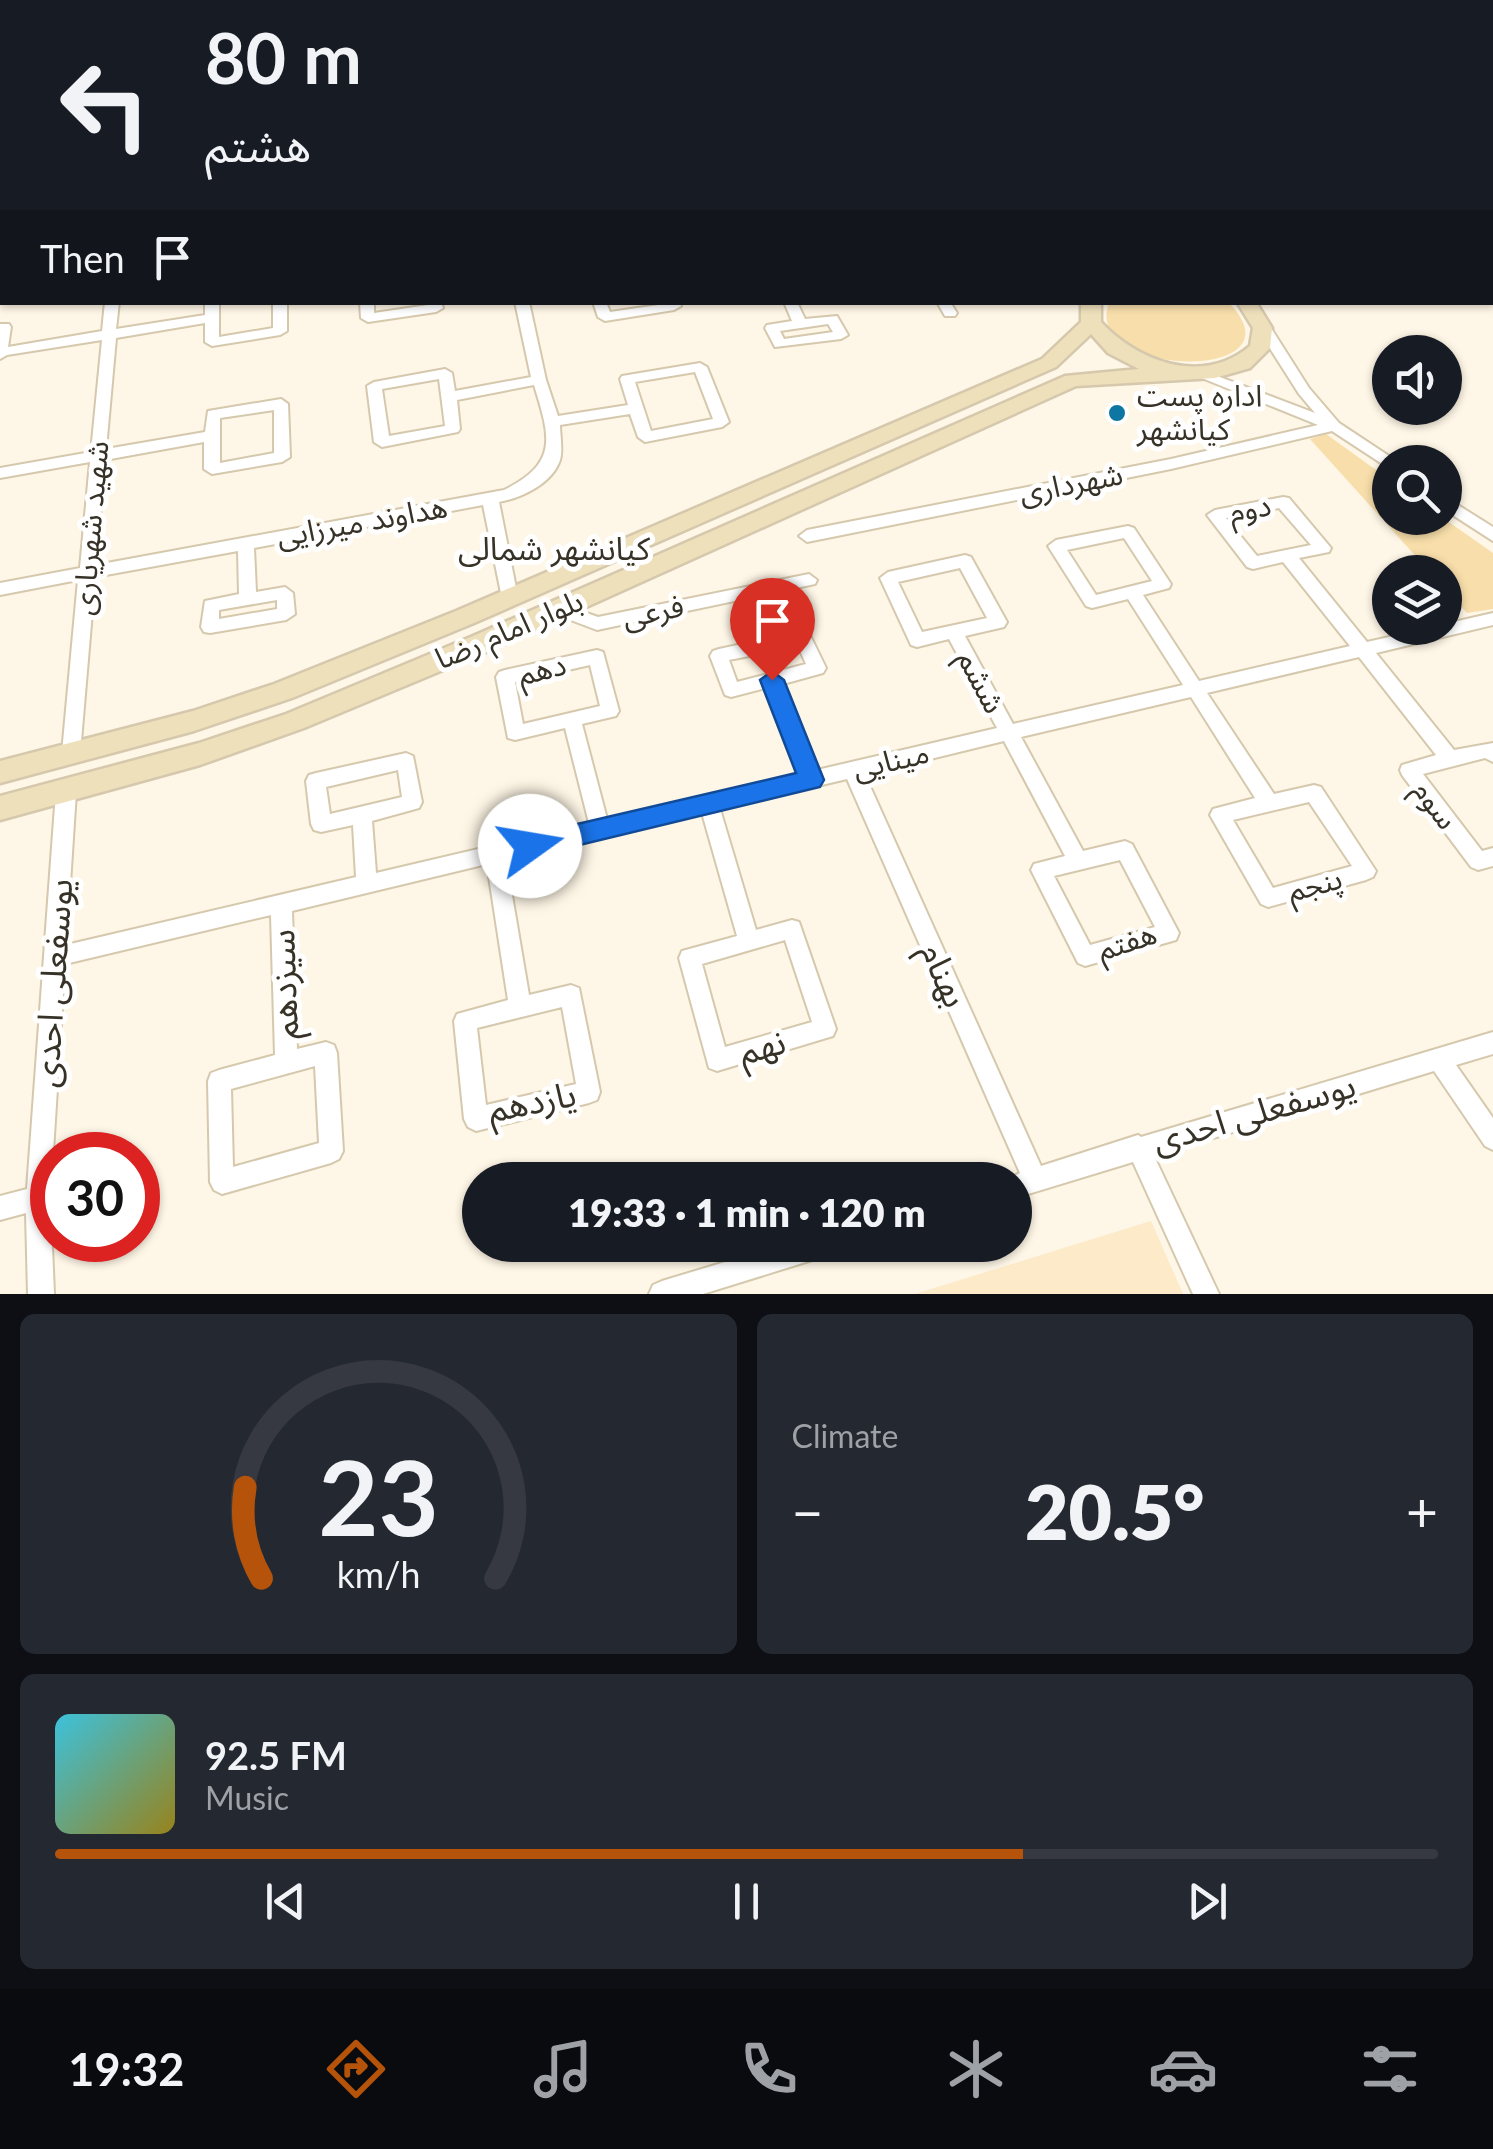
<!DOCTYPE html>
<html lang="en">
<head>
<meta charset="utf-8">
<style>
  :root { --surface:#171b24; --page:#242831; --text:#f1f3f6; --muted:#9ea1a6; --line:#363941; --accent:#b45309 }
  body { margin:0; font-family:Lato,"Noto Sans Arabic",sans-serif; background:var(--page); color:var(--text); height:100vh; display:flex; flex-direction:column; font-size:38px; white-space:nowrap }
  * { box-sizing:border-box; margin:0 }
  p { font-size:32px; color:var(--muted) }
  .icon { flex:none; width:55px; height:55px; fill:none; stroke:currentColor; stroke-width:2; stroke-linecap:round; stroke-linejoin:round }
  .map { position:relative; height:1294px; overflow:hidden }
  .sheet { display:flex; flex-direction:column; gap:20px; padding:20px; background:#0d0f14; flex:1 }
  .sheet>* { flex:none }
  .banner { position:absolute; left:0px; top:0px; width:1495px; height:305px; box-shadow:0 2px 8px #0004; background:#171b24; color:var(--text); overflow:hidden }
  .buttons { position:absolute; left:1372px; top:335px; display:grid; gap:20px }
  .buttons a { display:grid; place-items:center; width:90px; height:90px; border-radius:50%; background:var(--surface); box-shadow:0 2px 8px #0004; font-size:50px }
  .speed { position:absolute; left:30px; top:1132px; display:flex; gap:20px; font-size:50px; font-weight:700; text-align:center }
  .speed>* { display:grid; place-content:center; width:130px; height:130px; border-radius:50%; background:var(--surface); box-shadow:0 2px 8px #0004; line-height:1 }
  .speed .limit { border:15px solid #d22; background:#fff; color:#111 }
  .pin { position:absolute; display:grid; place-items:center; width:85px; height:85px; color:#fff; margin:-102px -42px; border-radius:50% 50% 50% 0; rotate:-45deg; box-shadow:0 0 10px #0007 }
  .pin .icon { rotate:45deg }
  .me { position:absolute; width:110px; margin:-55px; rotate:77deg; stroke-linejoin:round; filter:drop-shadow(0 0 8px #0008) }
  .turn { display:flex; align-items:center; gap:35px; height:210px; padding:0 40px; font-size:45px }
  .turn .icon { width:130px; height:130px; stroke-width:2.5 }
  .turn b { display:block; font-size:70px; line-height:85px }
  .then { display:flex; align-items:center; height:95px; padding:0 40px; background:#0003; gap:20px; font-size:38px }
  .big { font-size:75px; font-weight:800; line-height:1.1 }
  .sheet .card { flex:1; display:flex; flex-direction:column; justify-content:center; gap:15px; min-width:0; padding:0 35px; border-radius:15px; background:var(--page) }
  .sheet .dial { align-items:center; gap:0 }
  .dial svg { height:260px; overflow:visible; fill:none; stroke:var(--line); stroke-width:7; stroke-linecap:round; text-anchor:middle }
  .dial text { fill:var(--text); stroke:none }
  .song { display:flex; align-items:center; gap:30px }
  .cover { width:120px; height:120px; border-radius:15px; background:linear-gradient(135deg,hsl(190 70% 55%),hsl(50 70% 35%)) }
  .played { height:10px; border-radius:5px; background:linear-gradient(90deg,var(--accent) 70%,var(--line) 70%) }
  .keys { display:flex; justify-content:space-around; direction:ltr }
  .heat { display:flex; justify-content:space-between; align-items:center; font-size:55px; direction:ltr }
  .sheet .tiles { flex:1; display:grid; gap:20px; grid-template-columns:1fr 1fr }
  .card:last-child { grid-column:span 2 }
  .trip { position:absolute; left:462px; top:1162px; width:570px; height:100px; border-radius:50px; background:var(--surface); box-shadow:0 2px 8px #0004; font-weight:800; line-height:100px; text-align:center }
  .dock { display:flex; height:160px; justify-content:space-around; align-items:center; background:#090b0e; color:var(--muted) }
  .dock .icon { width:70px; height:70px }
  .dock .on { color:var(--accent) }
  .dock b { font-size:45px; color:var(--text) }
  .map>svg:first-child { display:block }
  .built { fill:#fceac8 }
  .green { fill:#f8deaa }
  .lines { fill:none; stroke-linecap:round; stroke-linejoin:round }
  .street-casing { stroke:#d5c8ad; stroke-width:4 }
  .secondary-casing { stroke:#d5c8ad; stroke-width:5 }
  .street { fill:#fff; fill-rule:evenodd }
  .secondary { fill:#eee0bb; fill-rule:evenodd }
  .route { fill:#1a73e8; stroke:#114b97; stroke-width:2.5 }
  .poi-dot { fill:#0d76a2; stroke:#fff; stroke-width:4 }
  .labels { text-anchor:middle; stroke-width:10; stroke-linejoin:round; paint-order:stroke }
  .poi-label { font-size:30px; fill:#373227; stroke:#fff; text-anchor:start }
  .street-label { font-size:30px; fill:#373227; stroke:#fff }
  .neighbourhood-label { font-size:32px; fill:#373227; stroke:#fff }
  .near-street-label { font-size:35px; fill:#373227; stroke:#fff }
</style>
</head>
<body>
<div class="map">
<svg width="1493" height="1294" viewBox="0 0 1493 1294">
  <rect width="100%" height="100%" fill="#fef6e6"/>
  <path class="built" d="M1151,1221L1183,1294H915Z"/>
  <g class="green">
    <path d="M721,0H1094L1099,2H724Z"/>
    <path d="M1109,303H1229C1307,383 1080,379 1109,303Z"/>
    <path d="M1326,434L1390,480V518H1443L1493,553V609L1467,613L1445,589V572H1430L1310,439Z"/>
  </g>
  <g class="lines">
    <g class="street-casing">
      <g id="street">
        <rect x="259" y="0" width="10" height="2"/>
        <path d="M399,0H433L430,2H397Z"/>
        <rect x="594" y="0" width="10" height="2"/>
        <path d="M642,0H659L661,2H640Z"/>
        <path d="M1238,0H1245L1247,2H1236Z"/>
        <path d="M1332,0H1345L1347,2H1335Z"/>
        <path d="M1482,0H1493V6L1492,2Z"/>
        <rect x="1492" y="23" width="1" height="6"/>
        <rect x="1492" y="55" width="1" height="6"/>
        <rect x="0" y="56" width="2" height="6"/>
        <rect x="0" y="97" width="2" height="6"/>
        <rect x="1492" y="103" width="1" height="6"/>
        <rect x="1492" y="134" width="1" height="6"/>
        <rect x="0" y="141" width="2" height="6"/>
        <path d="M0,175L2,176V182L0,183Z"/>
        <path d="M2,213V221L0,222V214Z"/>
        <rect x="0" y="263" width="2" height="8"/>
        <path d="M105,302H119L116,329L205,315V302H219V337L273,328V302H287V331L280,335L212,346L205,342V323L116,338L106,449L205,432L208,411L281,399L288,404L290,457L282,462L212,474L204,469V442L105,460L96,565L504,490C559,463 550,437 534,385L457,400L460,429L458,432L382,447L374,442L367,386L374,382L445,369L452,373L455,391L531,377L515,302H529L546,380L558,416L628,405L620,379L622,376L700,363L707,367L729,422L722,427L645,442L638,437L630,414L560,425C560,435 563,450 560,460C552,484 521,498 499,502L518,598L510,604L502,598L483,505L254,548L256,592L285,587L293,593L295,614L286,620L210,633L204,632L201,627L205,601L239,594L238,551L95,577L80,753L78,758L71,761L64,758L62,753L78,580L0,595V583L80,568L90,462L0,478V468L91,452L102,340L7,355L0,359V324H9L11,327L8,347L102,331ZM695,372L713,419L651,431L635,382ZM439,379L445,426L389,436L382,389ZM274,410V453L220,463V418ZM277,600V609L219,619V610Z"/>
        <path d="M360,302H374V313L428,305L427,302H441L443,308L436,312L368,322L361,318Z"/>
        <path d="M593,302H606L610,312L679,302L681,306L674,310L605,321L598,317Z"/>
        <path d="M784,302H797L805,319L837,316L848,335L841,339L775,347L765,328L767,325L792,321ZM828,324L833,332L784,339L780,331Z"/>
        <path d="M937,302H950L957,313L955,316H945Z"/>
        <path d="M1264,324L1269,325L1309,388L1339,423L1395,460L1397,462H1390V469L1332,431L1171,469L807,542L799,536L807,530L1171,459L1318,425L1192,374L1199,370L1204,371L1315,413L1299,394L1257,328Z"/>
        <path d="M1283,497L1289,498L1331,548L1329,552L1299,558L1367,642L1429,628H1445V624L1493,613V625L1376,653L1454,750L1493,743V762L1485,758L1423,774L1482,851L1493,848V866L1478,870L1471,867L1402,775L1400,770L1402,765L1436,755L1359,657L1207,693L1274,794L1314,785L1321,787L1376,871L1373,877L1366,880L1268,907L1261,904L1210,815L1213,809L1255,798L1191,697L1021,737L1083,851L1125,841L1132,844L1179,933L1176,940L1085,966L1078,963L1031,870L1034,864L1065,856L1004,741L865,775L1041,1166L1138,1135L1141,1137L1493,1032V1054L1456,1065L1493,1118V1150L1485,1146L1434,1071L1154,1156L1219,1294H1193L1133,1162L1015,1198V1180H1006L1020,1173L847,779L720,809L756,930L792,920L799,922L836,1029L833,1036L717,1071L709,1068L679,958L682,951L737,936L702,813L506,860L529,995L571,985L579,988L600,1092L597,1100L589,1103L476,1131L468,1127L464,1119L454,1021L457,1014L508,1000L487,864L292,911L297,1049L326,1042L334,1045L337,1053L343,1151L339,1159L331,1163L222,1194L214,1190L210,1182L208,1081L211,1073L219,1070L275,1055L271,915L65,964L50,1198L54,1294H28L26,1213L0,1220V1196L27,1189L56,792L59,786L66,784L73,786L76,792L66,945L356,877L353,825L321,832L314,830L311,824L306,781L309,775L316,773L406,753L413,756L422,802L419,808L372,821L376,873L589,823L565,728L515,740L508,738L496,677L499,672L505,670L597,650L603,652L619,711L616,716L582,724L607,819L800,774L766,688L731,697L725,695L710,656L713,651L719,649L803,631L809,633L826,668L823,673L783,684L817,770L997,728L949,639L917,647L911,645L880,578L888,572L965,555L971,557L1007,622L1004,627L965,636L1013,724L1183,685L1128,599L1092,608L1086,606L1048,546L1056,540L1128,526L1134,528L1171,584L1169,588L1143,595L1199,681L1350,646L1283,562L1253,569L1247,567L1207,515L1215,510ZM1279,508L1311,545L1257,556L1226,518ZM1124,538L1152,581L1096,595L1067,550ZM960,568L987,618L922,632L898,582ZM798,646L806,664L737,682L729,660ZM590,665L600,706L523,724L515,682ZM398,770L402,797L330,814L326,787ZM1309,802L1352,866L1273,888L1233,820ZM1120,860L1155,927L1090,945L1054,876ZM785,940L812,1022L725,1047L702,964ZM562,1007L576,1084L486,1105L477,1028ZM315,1066L319,1143L233,1167L231,1089Z"/>
        <path d="M1445,497L1493,527V541L1445,510Z"/>
        <path d="M809,574L817,580L815,584L597,630L552,613L549,609L558,603L598,617Z"/>
        <path d="M781,1245H834L831,1254L822,1257L703,1294H649L653,1285L662,1281Z"/>
      </g>
    </g>
    <g class="secondary-casing">
      <g id="secondary">
        <path d="M690,0H707L708,2H692Z"/>
        <path d="M1117,0H1135L1136,2H1119Z"/>
        <rect x="1492" y="180" width="1" height="11"/>
        <path d="M1081,302H1101V322C1138,362 1203,386 1250,346L1253,328L1237,302H1256L1272,328L1270,348L1250,368L1215,378L1076,386L491,650L304,728L200,765L0,820V796L199,743L286,714L473,636L1065,376L1139,369L1108,353L1091,334L1056,367L474,623L292,698L194,731L0,783V761L193,711L274,684L456,611L1042,359L1081,322Z"/>
      </g>
    </g>
    <use href="#street" class="street"/>
    <use href="#secondary" class="secondary"/>
  </g>
  <path class="route" d="M772,671L784,680L824,780L820,787L530,857L521,854L517,846L521,838L530,835L796,773L760,680Z"/>
  <circle class="poi-dot" cx="1117" cy="413" r="10"/>
  <g class="labels">
    <g class="poi-label">
      <text x="1137" y="406">اداره پست<tspan x="1137" dy="34">کیانشهر</tspan></text>
    </g>
    <g class="street-label">
      <text transform="translate(1071 484) rotate(-11)" y="10">شهرداری</text>
      <text transform="translate(1250 509) rotate(-11)" y="10">دوم</text>
      <text transform="translate(362 522) rotate(-10)" y="10">هداوند میرزایی</text>
      <text transform="translate(91 528) rotate(-85)" y="10">شهید شهریاری</text>
      <text transform="translate(653 612) rotate(-12)" y="10">فرعی</text>
      <text transform="translate(509 630) rotate(-23)" y="10">بلوار امام رضا</text>
      <text transform="translate(542 670) rotate(-14)" y="10">دهم</text>
      <text transform="translate(981 682) rotate(62)" y="10">ششم</text>
      <text transform="translate(891 761) rotate(-13)" y="10">مینایی</text>
      <text transform="translate(1435 805) rotate(53)" y="10">سوم</text>
      <text transform="translate(1315 885) rotate(-15)" y="10">پنجم</text>
      <text transform="translate(1127 942) rotate(-18)" y="10">هفتم</text>
    </g>
    <g class="neighbourhood-label">
      <text x="554" y="560">کیانشهر شمالی</text>
    </g>
    <g class="near-street-label">
      <text transform="translate(944 975) rotate(66)" y="12">بهنام</text>
      <text transform="translate(53 983) rotate(-86)" y="12">یوسفعلی احدی</text>
      <text transform="translate(284 984) rotate(-92)" y="12">سیزدهم</text>
      <text transform="translate(762 1047) rotate(-16)" y="12">نهم</text>
      <text transform="translate(532 1102) rotate(-11)" y="12">یازدهم</text>
      <text transform="translate(1254 1113) rotate(-16)" y="12">یوسفعلی احدی</text>
    </g>
  </g>
</svg>
<div class="buttons">
<a><svg class="icon" aria-label="sound" viewBox="0 0 24 24"><path d="M4 9h4l5-4v14l-5-4H4zM17 9q2 3 0 6"/></svg></a>
<a><svg class="icon" aria-label="search" viewBox="0 0 24 24"><circle cx="10" cy="10" r="6"/><path d="M15 15l6 6"/></svg></a>
<a><svg class="icon" aria-label="layers" viewBox="0 0 24 24"><path d="M12 4l9 5-9 5-9-5zM3 14l9 5 9-5"/></svg></a>
</div>
<div class="speed"><div class="limit">30</div></div>
<div class="pin" style="left:772px;top:680px;background:#d93025"><svg class="icon" aria-label="arrive" viewBox="0 0 24 24"><path d="M6 21V4h12l-3 4 3 4H6"/></svg></div>
<svg class="me" style="left:530px;top:846px" viewBox="-20 -20 40 40"><circle r="19" fill="#fff"/><path d="M0-13L10 11 0 6-10 11z" fill="#1a73e8"/></svg>
<div class="trip">19:33 · 1 min · 120 m</div>
<div class="banner">
<div class="turn"><svg class="icon" aria-label="left" viewBox="0 0 24 24"><path d="M17 20v-9H6M10 6l-5 5 5 5"/></svg><div><b>80 m</b>هشتم</div></div>
<div class="then">Then<svg class="icon" aria-label="arrive" viewBox="0 0 24 24"><path d="M6 21V4h12l-3 4 3 4H6"/></svg></div>
</div>
</div>
<section class="sheet">
<div class="tiles">
<div class="card dial"><svg viewBox="0 0 100 80">
<path d="M14 69A42 42 0 1 1 86 69"/>
<path d="M14 69A42 42 0 0 1 9 41" stroke="#b45309"/>
<text x="50" y="56" font-size="32" font-weight="700">23</text>
<text x="50" y="72" font-size="11">km/h</text>
</svg></div>
<div class="card"><p>Climate</p>
<div class="heat"><a>−</a><b class="big">20.5°</b><a>+</a></div>
</div>
<div class="card">
<div class="song"><i class="cover"></i><div><b>92.5 FM</b><p>Music</p></div></div>
<div class="played"></div>
<div class="keys"><svg class="icon" aria-label="previous" viewBox="0 0 24 24"><path d="M18 5L8 12l10 7zM5 5v14"/></svg><svg class="icon" aria-label="pause" viewBox="0 0 24 24"><path d="M8 5v14M16 5v14"/></svg><svg class="icon" aria-label="next" viewBox="0 0 24 24"><path d="M6 5l10 7-10 7zM19 5v14"/></svg></div>
</div>
</div>
</section>
<nav class="dock">
<b>19:32</b>
<svg class="icon on" aria-label="directions" viewBox="0 0 24 24"><path d="M12 3l9 9-9 9-9-9zM9 14v-3h6M13 9l2 2-2 2"/></svg>
<svg class="icon" aria-label="music" viewBox="0 0 24 24"><path d="M9 18V5l10-2v13"/><circle cx="6" cy="18" r="3"/><circle cx="16" cy="16" r="3"/></svg>
<svg class="icon" aria-label="phone" viewBox="0 0 24 24"><path d="M5 4h4l2 5-3 2q2 4 5 5l2-3 5 2v4C11 20 4 13 5 4z"/></svg>
<svg class="icon" aria-label="climate" viewBox="0 0 24 24"><path d="M12 3v18M4 7l16 10M4 17L20 7"/></svg>
<svg class="icon" aria-label="car" viewBox="0 0 24 24"><path d="M5 17H2v-5l4-1 3-4h7l3 4 3 1v5h-3M9 17h6M6 11h13"/><circle cx="7" cy="17" r="2"/><circle cx="17" cy="17" r="2"/></svg>
<svg class="icon" aria-label="filters" viewBox="0 0 24 24"><path d="M4 7h16M4 17h16"/><circle cx="9" cy="7" r="2"/><circle cx="15" cy="17" r="2"/></svg>
</nav>
</body>
</html>
